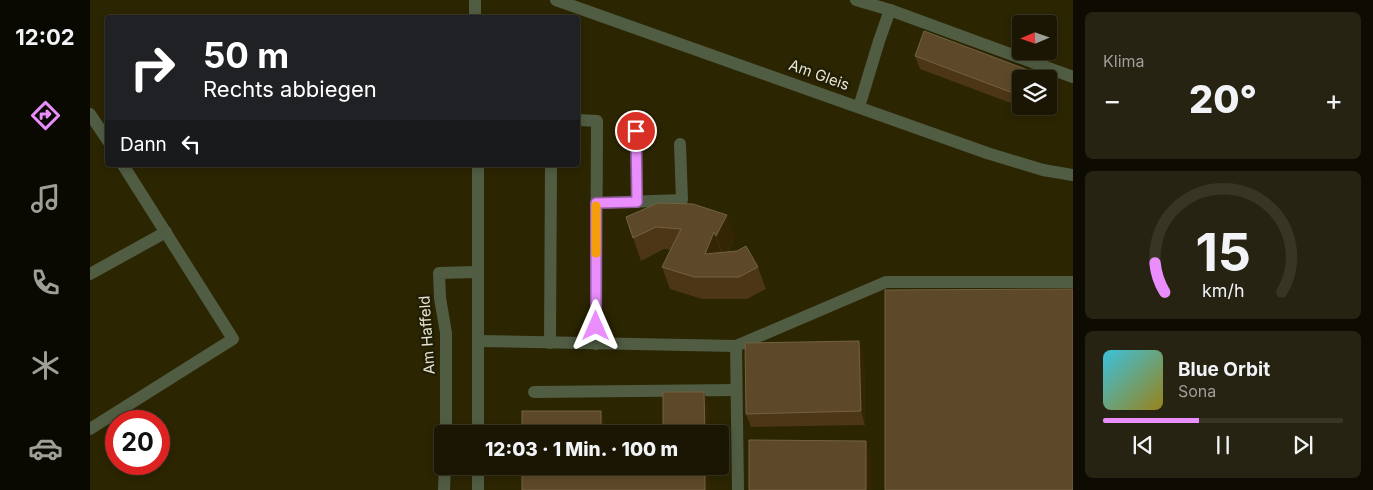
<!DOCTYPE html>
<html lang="de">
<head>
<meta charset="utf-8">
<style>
  :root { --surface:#1a1603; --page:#272312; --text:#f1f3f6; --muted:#9f9f9a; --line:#383525; --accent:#ea8dfd }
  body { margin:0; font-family:Inter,sans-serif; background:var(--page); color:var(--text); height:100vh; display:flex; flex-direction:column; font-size:19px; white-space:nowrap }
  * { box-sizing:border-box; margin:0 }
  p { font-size:16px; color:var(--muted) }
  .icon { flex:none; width:28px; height:28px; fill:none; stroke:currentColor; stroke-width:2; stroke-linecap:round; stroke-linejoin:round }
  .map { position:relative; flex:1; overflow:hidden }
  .drawer { display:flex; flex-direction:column; gap:12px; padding:12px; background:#0e0c02; width:300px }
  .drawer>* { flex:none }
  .guide { position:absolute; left:15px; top:15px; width:475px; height:152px; border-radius:5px; box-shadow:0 2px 8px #0003,0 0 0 1px var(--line); background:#202124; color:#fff; overflow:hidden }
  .needle { width:32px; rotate:268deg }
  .fabs { position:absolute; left:922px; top:15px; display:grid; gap:10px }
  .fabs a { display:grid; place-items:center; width:45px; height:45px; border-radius:5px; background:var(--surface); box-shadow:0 2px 8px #0003,0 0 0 1px var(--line); font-size:25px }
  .speed { position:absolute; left:15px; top:410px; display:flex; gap:10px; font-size:25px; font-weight:700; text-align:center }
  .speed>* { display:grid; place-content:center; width:65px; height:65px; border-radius:50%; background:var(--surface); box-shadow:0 2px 8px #0003,0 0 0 1px var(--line); line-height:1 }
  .speed .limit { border:8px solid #d22; background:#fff; color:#111 }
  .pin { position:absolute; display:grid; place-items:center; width:42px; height:42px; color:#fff; margin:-21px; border:2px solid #fff; border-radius:50%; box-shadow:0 1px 5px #0007 }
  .me { position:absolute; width:55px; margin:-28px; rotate:0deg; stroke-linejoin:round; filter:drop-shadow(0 0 4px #0008) }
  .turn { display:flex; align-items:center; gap:18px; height:105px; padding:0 15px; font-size:22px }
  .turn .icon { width:65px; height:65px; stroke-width:2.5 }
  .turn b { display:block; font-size:35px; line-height:42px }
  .then { display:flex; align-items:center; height:48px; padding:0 15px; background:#0003; gap:10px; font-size:19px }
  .big { font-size:38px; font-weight:800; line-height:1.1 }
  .drawer .card { flex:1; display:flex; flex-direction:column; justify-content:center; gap:8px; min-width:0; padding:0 18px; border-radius:8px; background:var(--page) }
  .drawer .dial { align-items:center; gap:0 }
  .dial svg { height:130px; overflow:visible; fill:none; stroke:var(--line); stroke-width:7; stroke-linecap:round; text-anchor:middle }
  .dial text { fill:var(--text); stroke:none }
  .song { display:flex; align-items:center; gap:15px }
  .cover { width:60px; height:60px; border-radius:8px; background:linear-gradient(135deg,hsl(190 70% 55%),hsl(50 70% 35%)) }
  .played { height:5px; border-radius:2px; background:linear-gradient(90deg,var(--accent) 40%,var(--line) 40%) }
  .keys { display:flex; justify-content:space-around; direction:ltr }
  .heat { display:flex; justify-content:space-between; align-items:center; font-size:28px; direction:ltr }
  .trip { position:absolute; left:344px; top:425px; width:295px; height:50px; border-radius:5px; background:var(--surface); box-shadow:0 2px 8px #0003,0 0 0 1px var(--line); font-weight:800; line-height:50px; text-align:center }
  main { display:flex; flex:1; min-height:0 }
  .dock { display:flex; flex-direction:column; width:90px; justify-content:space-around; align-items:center; background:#0a0901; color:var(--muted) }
  .dock .icon { width:35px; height:35px }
  .dock .selected { color:var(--accent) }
  .dock b { font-size:22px; color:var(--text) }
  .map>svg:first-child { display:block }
  .built { fill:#2b2502; fill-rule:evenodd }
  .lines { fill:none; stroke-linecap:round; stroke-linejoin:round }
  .minor { stroke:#505d43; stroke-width:12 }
  .wall { fill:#4c3615 }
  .shaded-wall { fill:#342505 }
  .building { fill:#5d4929; stroke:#726244 }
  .route-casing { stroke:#985ca4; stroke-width:12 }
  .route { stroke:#ea8dfd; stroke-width:9 }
  .slow { stroke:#f59e0b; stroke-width:9 }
  .labels { text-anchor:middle; stroke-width:5; stroke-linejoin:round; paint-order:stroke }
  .street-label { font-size:15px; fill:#e8e6d6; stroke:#221e04 }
</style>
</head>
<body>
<main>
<nav class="dock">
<b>12:02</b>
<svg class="icon selected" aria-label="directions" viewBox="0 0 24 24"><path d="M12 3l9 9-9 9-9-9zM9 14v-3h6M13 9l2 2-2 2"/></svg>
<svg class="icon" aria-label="music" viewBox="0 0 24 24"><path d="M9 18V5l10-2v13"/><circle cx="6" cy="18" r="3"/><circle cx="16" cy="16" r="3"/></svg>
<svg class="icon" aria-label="phone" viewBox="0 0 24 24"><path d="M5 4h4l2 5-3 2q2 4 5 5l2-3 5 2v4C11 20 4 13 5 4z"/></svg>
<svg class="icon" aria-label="climate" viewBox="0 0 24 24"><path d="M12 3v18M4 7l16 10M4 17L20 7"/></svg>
<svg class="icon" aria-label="car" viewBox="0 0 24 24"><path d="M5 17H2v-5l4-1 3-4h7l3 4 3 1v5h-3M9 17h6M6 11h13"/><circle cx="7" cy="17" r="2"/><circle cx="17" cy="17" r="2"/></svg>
</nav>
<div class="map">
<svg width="983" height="490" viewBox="0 0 983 490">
  <rect width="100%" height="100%" fill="#221e04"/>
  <path class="built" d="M0,0H983V490H0ZM18,18H488V165H18ZM931,24H959V51H931ZM931,79H959V106H931ZM26,421H69V464H26ZM352,434H630V466H352Z"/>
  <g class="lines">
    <g class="minor">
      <path d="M385,0V18"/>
      <path d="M466,0L897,153L953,170L983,175"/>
      <path d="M766,0L800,10"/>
      <path d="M769,107L789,41L800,10L983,77"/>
      <path d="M0,114L18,141"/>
      <path d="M488,120L507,121L506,344"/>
      <path d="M546,131L547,202"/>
      <path d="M388,165V434"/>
      <path d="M506,203L592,200L590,144"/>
      <path d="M0,274L76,232"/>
      <path d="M388,341L646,346L796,282H983"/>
      <path d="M460,343L461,165"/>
      <path d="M646,346L648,490"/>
      <path d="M444,392L646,390"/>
      <path d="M0,429L143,339L33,165"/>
      <path d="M356,434V333L350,298L349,273L387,272"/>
      <path d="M388,466V490"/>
      <path d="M354,490L355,466"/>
    </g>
  </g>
  <g class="wall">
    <path d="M825,56L931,79V106H953L950,114L830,69Z"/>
    <path d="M536,217L645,237L638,252L668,267L676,289L657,299H612L580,289L572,267L580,250L574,249L551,261Z"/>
    <path d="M774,354L775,425L661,427L656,414Z"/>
  </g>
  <g class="shaded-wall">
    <path d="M947,106H953L950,114Z"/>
    <path d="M637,215L645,237L634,259L626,236Z"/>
    <path d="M624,232L632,255L615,254Z"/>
    <path d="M769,341L774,354L775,425L771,411Z"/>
    <path d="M614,392L619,405L620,434H615Z"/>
    <path d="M511,411L516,424V434H511Z"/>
    <path d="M776,441L781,454V490H776Z"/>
    <path d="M478,466H483V482L478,469Z"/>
    <rect x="615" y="466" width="5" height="24"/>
  </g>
  <g class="building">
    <path d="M834,31L954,76L953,79H931V96L825,56Z"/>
    <path d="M568,203L603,204L637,215L626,236L624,232L615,254L647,251L656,246L668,267L649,277H604L572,267L591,229L566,227L543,238L536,217Z"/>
    <path d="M983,289V490H795V290Z"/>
    <path d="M769,341L771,411L656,414L655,343Z"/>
    <path d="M573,392H614L615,434H573Z"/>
    <rect x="432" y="411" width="79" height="23"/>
    <path d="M659,440L776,441V490H659Z"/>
    <path d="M432,466H478V469L574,468V466H615V490H432Z"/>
  </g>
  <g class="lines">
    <g class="route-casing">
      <path id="route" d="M506,326V203L547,202L546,131"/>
    </g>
    <use href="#route" class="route"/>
    <path class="slow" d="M506,253V206"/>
  </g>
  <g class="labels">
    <g class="street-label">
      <text transform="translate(729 75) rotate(20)" y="5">Am Gleis</text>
      <text transform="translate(337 335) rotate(-94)" y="5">Am Haffeld</text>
    </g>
  </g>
</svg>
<div class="fabs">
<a><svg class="needle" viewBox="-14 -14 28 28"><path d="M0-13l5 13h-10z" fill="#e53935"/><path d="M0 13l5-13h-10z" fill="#9f9f9a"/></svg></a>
<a><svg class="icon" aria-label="layers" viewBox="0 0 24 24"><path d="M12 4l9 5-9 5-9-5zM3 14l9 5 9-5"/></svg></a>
</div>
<div class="speed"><div class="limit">20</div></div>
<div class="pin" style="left:546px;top:131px;background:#d93025"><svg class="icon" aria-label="arrive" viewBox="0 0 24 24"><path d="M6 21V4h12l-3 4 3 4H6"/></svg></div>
<svg class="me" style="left:506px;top:326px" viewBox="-20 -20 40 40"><path d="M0-17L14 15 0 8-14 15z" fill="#ea8dfd" stroke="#fff" stroke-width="4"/></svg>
<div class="trip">12:03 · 1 Min. · 100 m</div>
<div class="guide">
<div class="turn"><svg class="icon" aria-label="right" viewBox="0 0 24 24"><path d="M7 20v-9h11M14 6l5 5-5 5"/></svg><div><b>50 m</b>Rechts abbiegen</div></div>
<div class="then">Dann<svg class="icon" aria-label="left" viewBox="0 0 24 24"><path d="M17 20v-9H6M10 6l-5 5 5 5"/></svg></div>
</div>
</div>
<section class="drawer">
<div class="card"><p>Klima</p>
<div class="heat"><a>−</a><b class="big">20°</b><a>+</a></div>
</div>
<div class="card dial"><svg viewBox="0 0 100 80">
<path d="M14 69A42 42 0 1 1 86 69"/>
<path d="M14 69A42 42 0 0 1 8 51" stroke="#ea8dfd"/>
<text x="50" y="56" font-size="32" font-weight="700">15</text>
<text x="50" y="72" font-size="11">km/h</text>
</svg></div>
<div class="card">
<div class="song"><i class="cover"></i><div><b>Blue Orbit</b><p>Sona</p></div></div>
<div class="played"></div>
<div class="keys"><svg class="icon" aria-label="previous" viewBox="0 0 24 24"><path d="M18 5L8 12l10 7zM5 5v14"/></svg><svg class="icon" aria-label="pause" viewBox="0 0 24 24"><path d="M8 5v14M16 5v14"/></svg><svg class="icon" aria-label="next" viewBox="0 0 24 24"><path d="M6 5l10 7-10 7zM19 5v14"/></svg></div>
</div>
</section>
</main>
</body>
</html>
